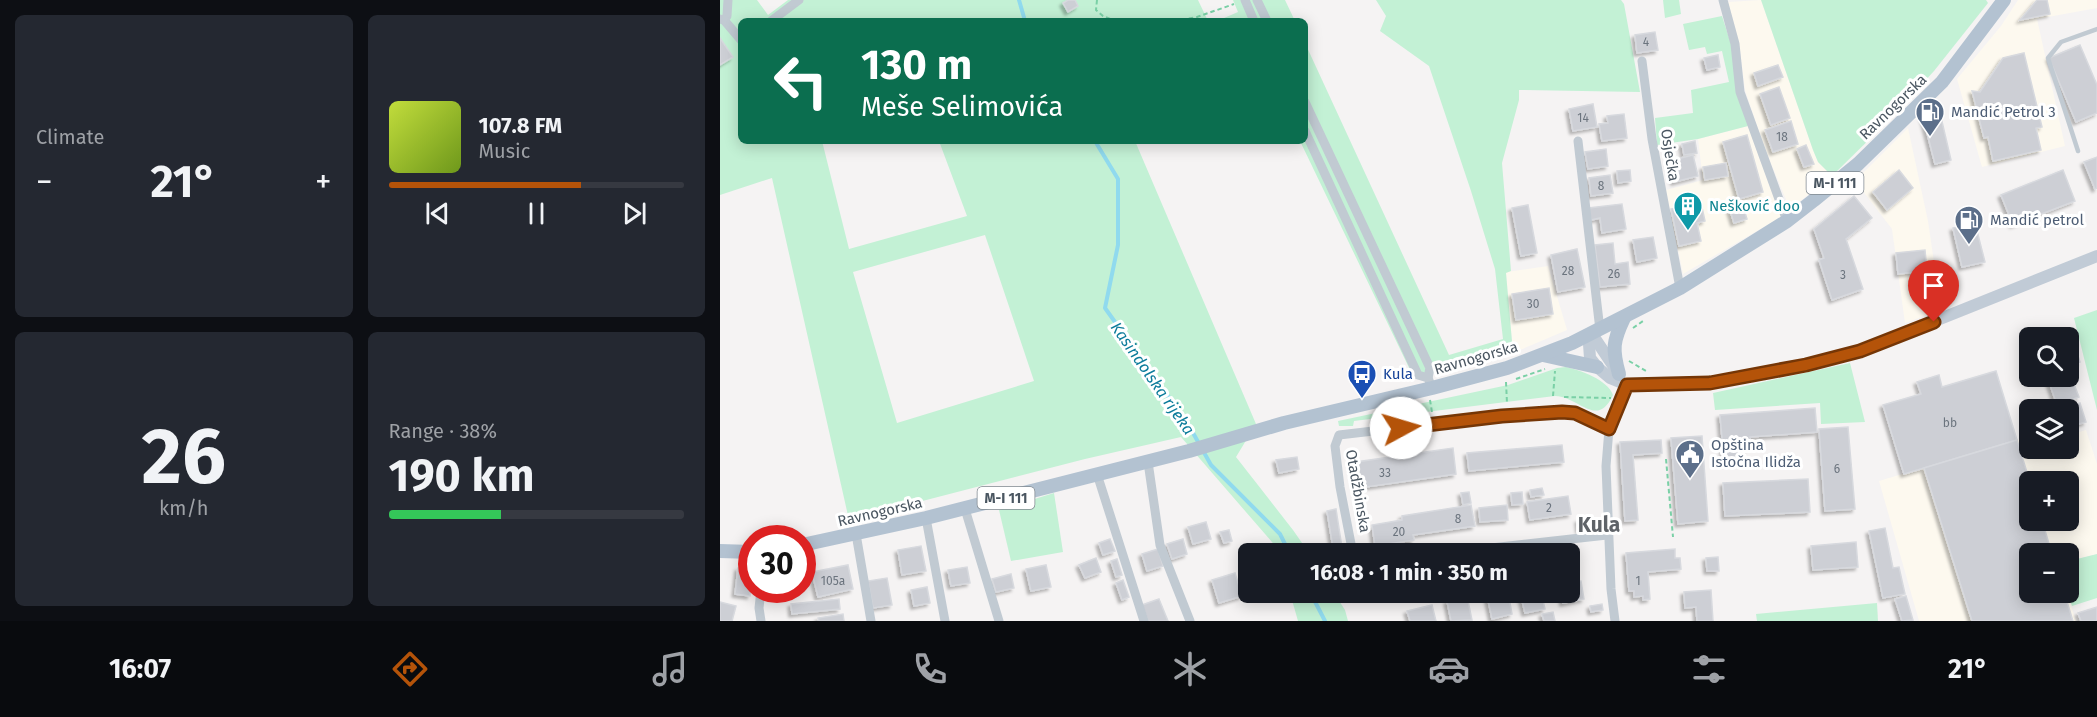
<!DOCTYPE html>
<html lang="en">
<head>
<meta charset="utf-8">
<style>
  :root { --surface:#171b24; --page:#242831; --text:#f1f3f6; --muted:#9ea1a6; --line:#363941; --accent:#b45309 }
  body { margin:0; font-family:"Fira Sans",sans-serif; background:var(--page); color:var(--text); height:100vh; display:flex; flex-direction:column; font-size:22px; white-space:nowrap }
  * { box-sizing:border-box; margin:0 }
  p { font-size:20px; color:var(--muted) }
  .icon { flex:none; width:33px; height:33px; fill:none; stroke:currentColor; stroke-width:2; stroke-linecap:round; stroke-linejoin:round }
  .map { position:relative; flex:1; overflow:hidden }
  .side { display:flex; flex-direction:column; gap:15px; padding:15px; background:#0d0f14; width:720px }
  .side>* { flex:none }
  .guide { position:absolute; left:18px; top:18px; width:570px; height:126px; border-radius:9px; box-shadow:0 3px 15px #0003; background:#0b6e4f; color:#fff; overflow:hidden }
  .controls { position:absolute; left:1299px; top:327px; display:grid; gap:12px }
  .controls a { display:grid; place-items:center; width:60px; height:60px; border-radius:9px; background:var(--surface); box-shadow:0 3px 15px #0003; font-size:30px }
  .speed { position:absolute; left:18px; top:525px; display:flex; gap:12px; font-size:30px; font-weight:700; text-align:center }
  .speed>* { display:grid; place-content:center; width:78px; height:78px; border-radius:50%; background:var(--surface); box-shadow:0 3px 15px #0003; line-height:1 }
  .speed .limit { border:9px solid #d22; background:#fff; color:#111 }
  .pin { position:absolute; display:grid; place-items:center; width:51px; height:51px; color:#fff; margin:-62px -26px; border-radius:50% 50% 50% 0; rotate:-45deg; box-shadow:0 0 6px #0007 }
  .pin .icon { rotate:45deg }
  .me { position:absolute; width:66px; margin:-33px; rotate:84deg; stroke-linejoin:round; filter:drop-shadow(0 0 4px #0008) }
  .turn { display:flex; align-items:center; gap:21px; height:126px; padding:0 24px; font-size:27px }
  .turn .icon { width:78px; height:78px; stroke-width:2.5 }
  .turn b { display:block; font-size:42px; line-height:51px }
  .big { font-size:45px; font-weight:700; line-height:1.1 }
  .side .tile { flex:1; display:flex; flex-direction:column; justify-content:center; gap:9px; min-width:0; padding:0 21px; border-radius:9px; background:var(--page) }
  .side .dial { align-items:center; gap:0 }
  .dial b { font-size:78px; line-height:1 }
  .song { display:flex; align-items:center; gap:18px }
  .cover { width:72px; height:72px; border-radius:9px; background:linear-gradient(135deg,hsl(70 70% 55%),hsl(80 70% 35%)) }
  .played { height:6px; border-radius:3px; background:linear-gradient(90deg,var(--accent) 65%,var(--line) 65%) }
  .keys { display:flex; justify-content:space-around; direction:ltr }
  .heat { display:flex; justify-content:space-between; align-items:center; font-size:33px; direction:ltr }
  .charge { height:9px; border-radius:4px; background:linear-gradient(90deg,#34c759 38%,var(--line) 0) }
  .side .tiles { flex:1; display:grid; gap:15px; grid-template-columns:repeat(2,1fr) }
  .trip { position:absolute; left:518px; top:543px; width:342px; height:60px; border-radius:9px; background:var(--surface); box-shadow:0 3px 15px #0003; font-weight:700; line-height:60px; text-align:center }
  .tabs { display:flex; height:96px; justify-content:space-around; align-items:center; background:#090b0e; color:var(--muted) }
  .tabs .icon { width:42px; height:42px }
  .tabs .active { color:var(--accent) }
  .tabs b { font-size:27px; color:var(--text) }
  main { display:flex; flex:1; min-height:0 }
  .map>svg:first-child { display:block }
  .commercial { fill:#fdf9ef; fill-rule:evenodd }
  .green { fill:#c3f1d5; fill-rule:evenodd }
  .lines { fill:none; stroke-linecap:round; stroke-linejoin:round }
  .stream { stroke:#90daee; stroke-width:4 }
  .building { fill:#cdcfd5; stroke:#d7d9de; stroke-width:1.5; filter:url(#shadow) }
  .path { stroke:#7ad0a6; stroke-width:2; stroke-dasharray:4.5 3; stroke-linecap:butt }
  .lane { stroke:#c1cad2; stroke-width:4.5 }
  .street { stroke:#c1cad2; stroke-width:9 }
  .secondary { stroke:#c1cbd6; stroke-width:12 }
  .primary { stroke:#b3c2d1; stroke-width:14 }
  .route-casing { stroke:#753606; stroke-width:15 }
  .route { stroke:#b45309; stroke-width:10 }
  .labels { text-anchor:middle; stroke-width:6; stroke-linejoin:round; paint-order:stroke }
  .number-label { font-size:12px; fill:#6b747e }
  .shield { fill:#fff; stroke:#808990; stroke-width:1.5 }
  .shield-label { font-size:14px; font-weight:bold; fill:#4a5661 }
  .street-label { font-size:15px; fill:#4a5661; stroke:#fff }
  .service-label { font-size:15px; fill:#4e5e75; stroke:#fff; text-anchor:start }
  .culture-label { font-size:15px; fill:#0d838f; stroke:#fff; text-anchor:start }
  .transit-label { font-size:15px; fill:#164399; stroke:#fff; text-anchor:start }
  .water-label { font-size:16px; font-style:italic; fill:#0c7c9b; stroke:#fff }
  .district-label { font-size:21px; font-weight:bold; fill:#5f6368; stroke:#fff }
</style>
</head>
<body>
<main>
<section class="side">
<div class="tiles">
<div class="tile"><p>Climate</p>
<div class="heat"><a>−</a><b class="big">21°</b><a>+</a></div>
</div>
<div class="tile">
<div class="song"><i class="cover"></i><div><b>107.8 FM</b><p>Music</p></div></div>
<div class="played"></div>
<div class="keys"><svg class="icon" aria-label="previous" viewBox="0 0 24 24"><path d="M18 5L8 12l10 7zM5 5v14"/></svg><svg class="icon" aria-label="pause" viewBox="0 0 24 24"><path d="M8 5v14M16 5v14"/></svg><svg class="icon" aria-label="next" viewBox="0 0 24 24"><path d="M6 5l10 7-10 7zM19 5v14"/></svg></div>
</div>
<div class="tile dial"><b>26</b><p>km/h</p></div>
<div class="tile"><p>Range · 38%</p><b class="big">190 km</b><div class="charge"></div></div>
</div>
</section>
<div class="map">
<svg width="1377" height="621" viewBox="0 0 1377 621">
  <defs>
    <filter id="shadow"><feDropShadow dx="-3" dy="3" stdDeviation="1.5" flood-color="#0004"/></filter>
  </defs>
  <rect width="100%" height="100%" fill="#f5f3f3"/>
  <g class="commercial">
    <path d="M1041,0L1093,150L1098,162L1112,176L1070,209L1045,149L1025,90L1019,42L1008,2Z"/>
    <path d="M1298,0H1377V8L1317,19L1345,146L1262,167L1237,79L1281,26Z"/>
    <path d="M1028,126L1061,217L963,274L946,190L983,180L978,139Z"/>
    <path d="M1188,128L1208,221L1221,310L1185,323L1172,229L1135,181Z"/>
    <path d="M828,266L847,330L793,353L786,272Z"/>
    <path d="M1366,430L1377,464V554L1349,561L1348,554H1310V592L1347,593L1356,621H1199L1159,481L1309,436L1310,448H1348L1349,435ZM1310,482H1348V520H1310Z"/>
  </g>
  <g class="green">
    <path d="M0,0H37L48,15L68,0H478L488,21H21V141H102L129,249L247,216L219,141H415L536,424L516,457L573,530L589,553H559L558,549L461,437L365,459L129,520L52,178L0,195ZM265,235L314,381L177,423L133,272Z"/>
    <path d="M513,0H565L575,21H497L518,12Z"/>
    <path d="M656,0H901L904,4L920,92L799,90V100L782,163L791,271L786,273L793,353L729,370L693,376L580,141H585V43L729,355L783,339L775,269L751,191L709,66L660,31L666,16Z"/>
    <path d="M943,0H959L961,14L945,18Z"/>
    <path d="M1041,0H1266L1268,3L1214,71L1170,119L1112,176L1098,162L1093,150Z"/>
    <path d="M1002,16L1013,50L1028,126L978,139L937,145L935,118L973,113L971,90L1009,82L1002,51L987,54L985,47L969,50L963,24Z"/>
    <path d="M1377,310V410L1354,318Z"/>
    <path d="M1130,363L1145,422L1101,424L1100,403L995,410L993,393Z"/>
    <path d="M846,367C860,370 888,380 893,395C877,429 860,397 835,396L634,421L633,426H619L618,421L788,385L837,368Z"/>
    <path d="M334,493L343,552L291,561L279,510Z"/>
    <path d="M1377,554V598L1352,606L1347,593L1349,561Z"/>
    <path d="M570,593H614L625,610L628,621H578Z"/>
    <path d="M1157,603L1158,621H1037L1036,614Z"/>
  </g>
  <g class="lines">
    <g class="stream">
      <path d="M299,0L305,21"/>
      <path d="M375,141L398,179V245L385,308L468,424L491,465L560,534L570,554"/>
      <path d="M590,592L605,621"/>
    </g>
  </g>
  <g class="building">
    <path d="M348,0H355L358,6L348,12L343,3Z"/>
    <path d="M1317,0H1327L1330,14L1300,20Z"/>
    <path d="M935,32L938,50L917,53L915,35Z"/>
    <path d="M0,38L13,57L0,65Z"/>
    <path d="M1360,45L1377,85V113L1356,122L1329,58Z"/>
    <path d="M1304,53L1322,127L1316,128L1321,150L1273,161L1268,137L1264,138L1252,91L1260,92L1283,58Z"/>
    <path d="M998,55L1000,67L987,70L984,58Z"/>
    <path d="M1058,65L1063,77L1038,86L1034,73Z"/>
    <path d="M1059,87L1070,118L1051,125L1040,94Z"/>
    <path d="M873,104L877,127L853,131L849,109Z"/>
    <path d="M1220,113L1231,160L1215,164L1203,117Z"/>
    <path d="M904,114L907,138L882,141L879,124L888,123L887,116Z"/>
    <path d="M1071,121L1078,144L1053,152L1045,130Z"/>
    <path d="M1027,135L1043,192L1019,199L1003,142Z"/>
    <path d="M975,141L977,153L964,155L962,144Z"/>
    <path d="M1086,145L1094,164L1084,167L1077,149Z"/>
    <path d="M886,149L888,166L868,169L865,152Z"/>
    <path d="M973,155L978,176L954,182L949,161Z"/>
    <path d="M1377,157V188L1375,189L1364,162Z"/>
    <path d="M1006,163L1008,176L985,180L983,167Z"/>
    <path d="M910,170L911,181L898,183L897,171Z"/>
    <path d="M1179,170L1193,188L1167,210L1153,192Z"/>
    <path d="M1343,170L1355,201L1293,225L1281,195Z"/>
    <path d="M890,175L893,193L871,196L869,178Z"/>
    <path d="M1134,196L1152,218L1126,239L1143,289L1112,300L1099,260L1104,258L1094,229Z"/>
    <path d="M981,203L985,221L977,223L981,241L959,246L951,209Z"/>
    <path d="M1022,203L1027,219L1014,223L1009,207Z"/>
    <path d="M902,204L906,229L882,233L880,218L871,220L869,208Z"/>
    <path d="M808,205L817,253L801,256L792,208Z"/>
    <path d="M1255,223L1265,262L1242,267L1233,228Z"/>
    <path d="M933,237L937,258L917,262L913,240Z"/>
    <path d="M893,243L895,264L908,262L910,284L880,287L875,245Z"/>
    <path d="M857,249L865,287L838,292L831,255Z"/>
    <path d="M1205,250L1207,271L1178,274L1176,253Z"/>
    <path d="M829,288L833,314L796,320L792,294Z"/>
    <path d="M1350,332L1360,362L1348,366V338H1335Z"/>
    <path d="M1348,368L1359,397L1337,405L1327,376H1348Z"/>
    <path d="M1276,371L1297,440L1184,474L1163,405L1201,394L1197,382L1219,375L1222,387Z"/>
    <path d="M1360,403L1366,422L1348,427V410H1337Z"/>
    <path d="M1095,408L1097,432L1030,437L1031,445L1026,446L1027,450H1020V460L1004,461L1000,415Z"/>
    <path d="M1128,427L1135,509L1105,511L1099,429Z"/>
    <path d="M982,436L988,521L958,524L951,438Z"/>
    <path d="M941,440L942,453L913,455L918,520L905,521L900,442Z"/>
    <path d="M1297,440L1310,482V520H1322L1332,554H1310V592H1344L1353,621H1252L1204,468Z"/>
    <path d="M842,445L844,462L749,471L747,453Z"/>
    <path d="M733,448L736,474L639,488L636,462Z"/>
    <path d="M577,457L579,469L559,473L556,460Z"/>
    <path d="M1088,479L1090,512L1005,516L1003,483Z"/>
    <path d="M822,488L824,495L811,497L810,490Z"/>
    <path d="M749,492L751,503L743,505L741,493Z"/>
    <path d="M802,492L803,504L792,505L791,493Z"/>
    <path d="M848,496L851,514L810,520L807,502Z"/>
    <path d="M751,505L755,526L693,535L694,540L655,546L652,525L682,520V516Z"/>
    <path d="M787,505L788,520L760,522L759,508Z"/>
    <path d="M616,509L623,554H614L607,511Z"/>
    <path d="M868,519L870,528L859,530L858,520Z"/>
    <path d="M486,522L491,539L473,544L468,527Z"/>
    <path d="M1165,528L1173,568L1179,567L1185,594L1163,598L1149,531Z"/>
    <path d="M509,530L512,541L504,543L500,532Z"/>
    <path d="M390,539L395,551L383,555L379,543Z"/>
    <path d="M463,539L467,554L452,559L447,544Z"/>
    <path d="M1136,542L1138,567L1093,570L1091,546Z"/>
    <path d="M201,546L206,571L182,575L178,550Z"/>
    <path d="M438,549L443,566L427,571L422,554Z"/>
    <path d="M955,549V558H960L961,569L928,572L930,599L923,600V596L914,597V591H909L906,553Z"/>
    <path d="M998,557L999,571H987L986,558Z"/>
    <path d="M376,558L381,572L365,578L359,565Z"/>
    <path d="M397,559L402,575L396,577L391,561Z"/>
    <path d="M128,565L133,589L98,597L92,572Z"/>
    <path d="M326,565L331,587L311,591L306,569Z"/>
    <path d="M247,567L250,583L231,586L228,570Z"/>
    <path d="M18,568L32,569L30,596L15,594Z"/>
    <path d="M515,573L522,596L499,603L492,580Z"/>
    <path d="M291,574L294,588L276,592L272,579Z"/>
    <path d="M167,578L172,605L153,608L148,581Z"/>
    <path d="M403,580L409,597L402,600L396,583Z"/>
    <path d="M861,581L864,599L843,603L841,592H849V583Z"/>
    <path d="M207,587L210,603L194,606L191,590Z"/>
    <path d="M991,590L993,621H977L976,607L965,608L964,592Z"/>
    <path d="M636,592H671V594L637,597Z"/>
    <path d="M780,592H788L792,614L772,619L767,595Z"/>
    <path d="M800,592H821L825,609L805,613Z"/>
    <path d="M747,596L752,620L731,621L727,601Z"/>
    <path d="M1186,596L1193,620L1182,621L1175,599Z"/>
    <path d="M119,599L120,609L72,614L71,604Z"/>
    <path d="M439,599L448,621H428L422,605Z"/>
    <path d="M0,602L16,606L12,621H0Z"/>
    <path d="M882,604L883,610L871,612L870,606Z"/>
    <path d="M712,605L716,621H690L687,611Z"/>
    <path d="M1377,607V621H1361L1358,613Z"/>
    <path d="M833,612L835,621H824L822,614Z"/>
    <path d="M123,614L124,621H99L98,618Z"/>
  </g>
  <g class="lines">
    <g class="path">
      <path d="M377,0L376,10L383,16L395,21"/>
      <path d="M454,21L477,17L514,4"/>
      <path d="M913,328L923,321"/>
      <path d="M909,361L928,372"/>
      <path d="M796,379L825,369"/>
      <path d="M786,382L787,403"/>
      <path d="M833,396L835,371"/>
      <path d="M844,397L891,398"/>
      <path d="M710,400L712,412"/>
      <path d="M946,459L953,537"/>
    </g>
    <path class="lane" d="M1358,151L1328,58L1341,42L1377,29"/>
    <g class="street">
      <path d="M525,0L534,21"/>
      <path d="M537,0L547,21"/>
      <path d="M1003,0L1015,44L1020,92L1067,221"/>
      <path d="M0,19L4,20L7,16L8,0"/>
      <path d="M4,20L21,40"/>
      <path d="M51,21L79,0"/>
      <path d="M922,61L932,139L960,288"/>
      <path d="M585,102L710,368L708,378"/>
      <path d="M585,131L698,375L708,378L710,383"/>
      <path d="M858,141L880,330"/>
      <path d="M428,462L440,545L470,621"/>
      <path d="M377,474L424,621"/>
      <path d="M245,509L279,621"/>
      <path d="M206,518L225,621"/>
      <path d="M136,534L151,621"/>
      <path d="M633,554L620,487L615,446L619,435L782,416L842,412L855,413L889,429"/>
      <path d="M718,554L887,535"/>
      <path d="M41,621L39,608L41,590"/>
      <path d="M895,621L891,589L886,466L889,429L907,385"/>
    </g>
    <g class="secondary">
      <path d="M872,334L869,344L870,358L877,367L890,378L907,385L990,383L1086,365L1140,351L1377,256"/>
      <path d="M872,334L898,373"/>
    </g>
    <g class="primary">
      <path d="M823,355L877,367"/>
      <path d="M899,374C892,349 893,341 904,318"/>
      <path d="M82,545L206,518L469,451L564,423L712,388L787,368L852,343L960,288L1067,221L1094,200L1138,164L1222,82L1284,0"/>
      <path d="M0,551L32,552"/>
    </g>
  </g>
  <g class="lines">
    <g class="route-casing">
      <path id="route" d="M681,428L782,416L842,412L855,413L889,429L907,385L990,383L1086,365L1140,351L1214,322"/>
    </g>
    <use href="#route" class="route"/>
  </g>
  <defs>
    <g id="fuel-pin" transform="scale(1.5)"><path d="M0 17L-7.5 6A9.5 9.5 0 1 1 7.5 6Z" fill="#5c6f8a" stroke="#fff"/><path d="M-5.5-6h7V0h2V4h1.3V-2.5L3-4.5l.8-.8L6-3V5H2.5V1h-1V6h-7ZM-4.2-4.7v3.2H.2V-4.7Z" fill="#fff"/></g>
    <g id="building-pin" transform="scale(1.5)"><path d="M0 17L-7.5 6A9.5 9.5 0 1 1 7.5 6Z" fill="#0f9aa8" stroke="#fff"/><path d="M-4-6H4V6H1V3H-1V6H-4ZM-2.5-4.3h1.7v1.8h-1.7ZM.8-4.3h1.7v1.8H.8ZM-2.5-1h1.7V.8h-1.7ZM.8-1h1.7V.8H.8Z" fill="#fff"/></g>
    <g id="bus-pin" transform="scale(1.5)"><path d="M0 17L-7.5 6A9.5 9.5 0 1 1 7.5 6Z" fill="#1a4fb4" stroke="#fff"/><path d="M-5-6H5V4H4V6H2V4H-2V6H-4V4H-5ZM-3.5-4V0h7V-4ZM-3.5 1.2v1.5H-2V1.2ZM2 1.2v1.5H3.5V1.2Z" fill="#fff"/></g>
    <g id="civic-pin" transform="scale(1.5)"><path d="M0 17L-7.5 6A9.5 9.5 0 1 1 7.5 6Z" fill="#5c6f8a" stroke="#fff"/><path d="M-.6-6.5H3V-4.5H.6V-3L4-1V1h2V6H-6V1h2V-1L-.6-3ZM-1.2 2.5V6h2.4V2.5Z" fill="#fff"/></g>
  </defs>
  <g fill-rule="evenodd">
    <use href="#fuel-pin" x="1210" y="112"/>
    <use href="#building-pin" x="968" y="206"/>
    <use href="#fuel-pin" x="1249" y="220"/>
    <use href="#bus-pin" x="642" y="374"/>
    <use href="#civic-pin" x="970" y="454"/>
  </g>
  <g class="labels">
    <g class="number-label">
      <text x="926" y="46">4</text>
      <text x="863" y="122">14</text>
      <text x="1062" y="141">18</text>
      <text x="881" y="190">8</text>
      <text x="848" y="275">28</text>
      <text x="894" y="278">26</text>
      <text x="1123" y="279">3</text>
      <text x="813" y="308">30</text>
      <text x="1230" y="427">bb</text>
      <text x="1117" y="473">6</text>
      <text x="665" y="477">33</text>
      <text x="829" y="512">2</text>
      <text x="738" y="523">8</text>
      <text x="679" y="536">20</text>
      <text x="113" y="585">105a</text>
      <text x="918" y="585">1</text>
    </g>
    <g class="shield">
      <rect x="1086.5" y="172" width="57" height="22" rx="4.5"/>
      <rect x="257.5" y="487" width="57" height="22" rx="4.5"/>
    </g>
    <g class="shield-label">
      <text x="1115" y="188">M-I 111</text>
      <text x="286" y="503">M-I 111</text>
    </g>
    <g class="street-label">
      <text transform="translate(1173 107) rotate(-44)" y="5">Ravnogorska</text>
      <text transform="translate(950 155) rotate(81)" y="5">Osječka</text>
      <text transform="translate(756 358) rotate(-16)" y="5">Ravnogorska</text>
      <text transform="translate(638 491) rotate(80)" y="5">Otadžbinska</text>
      <text transform="translate(160 512) rotate(-13)" y="5">Ravnogorska</text>
    </g>
    <g class="service-label">
      <text x="1231" y="117">Mandić Petrol 3</text>
      <text x="1270" y="225">Mandić petrol</text>
      <text x="991" y="450">Opština<tspan x="991" dy="17">Istočna Ilidža</tspan></text>
    </g>
    <g class="culture-label">
      <text x="989" y="211">Nešković doo</text>
    </g>
    <g class="transit-label">
      <text x="663" y="379">Kula</text>
    </g>
    <g class="water-label">
      <text transform="translate(433 378) rotate(55)" y="6">Kasindolska rijeka</text>
    </g>
    <g class="district-label">
      <text x="879" y="532">Kula</text>
    </g>
  </g>
</svg>
<div class="controls">
<a><svg class="icon" aria-label="search" viewBox="0 0 24 24"><circle cx="10" cy="10" r="6"/><path d="M15 15l6 6"/></svg></a>
<a><svg class="icon" aria-label="layers" viewBox="0 0 24 24"><path d="M12 4l9 5-9 5-9-5zM3 14l9 5 9-5"/></svg></a>
<a>+</a>
<a>−</a>
</div>
<div class="speed"><div class="limit">30</div></div>
<div class="pin" style="left:1214px;top:322px;background:#d93025"><svg class="icon" aria-label="arrive" viewBox="0 0 24 24"><path d="M6 21V4h12l-3 4 3 4H6"/></svg></div>
<svg class="me" style="left:681px;top:428px" viewBox="-20 -20 40 40"><circle r="19" fill="#fff"/><path d="M0-13L10 11 0 6-10 11z" fill="#b45309"/></svg>
<div class="trip">16:08 · 1 min · 350 m</div>
<div class="guide">
<div class="turn"><svg class="icon" aria-label="left" viewBox="0 0 24 24"><path d="M17 20v-9H6M10 6l-5 5 5 5"/></svg><div><b>130 m</b>Meše Selimovića</div></div>
</div>
</div>
</main>
<nav class="tabs">
<b>16:07</b>
<svg class="icon active" aria-label="directions" viewBox="0 0 24 24"><path d="M12 3l9 9-9 9-9-9zM9 14v-3h6M13 9l2 2-2 2"/></svg>
<svg class="icon" aria-label="music" viewBox="0 0 24 24"><path d="M9 18V5l10-2v13"/><circle cx="6" cy="18" r="3"/><circle cx="16" cy="16" r="3"/></svg>
<svg class="icon" aria-label="phone" viewBox="0 0 24 24"><path d="M5 4h4l2 5-3 2q2 4 5 5l2-3 5 2v4C11 20 4 13 5 4z"/></svg>
<svg class="icon" aria-label="climate" viewBox="0 0 24 24"><path d="M12 3v18M4 7l16 10M4 17L20 7"/></svg>
<svg class="icon" aria-label="car" viewBox="0 0 24 24"><path d="M5 17H2v-5l4-1 3-4h7l3 4 3 1v5h-3M9 17h6M6 11h13"/><circle cx="7" cy="17" r="2"/><circle cx="17" cy="17" r="2"/></svg>
<svg class="icon" aria-label="filters" viewBox="0 0 24 24"><path d="M4 7h16M4 17h16"/><circle cx="9" cy="7" r="2"/><circle cx="15" cy="17" r="2"/></svg>
<b>21°</b>
</nav>
</body>
</html>
